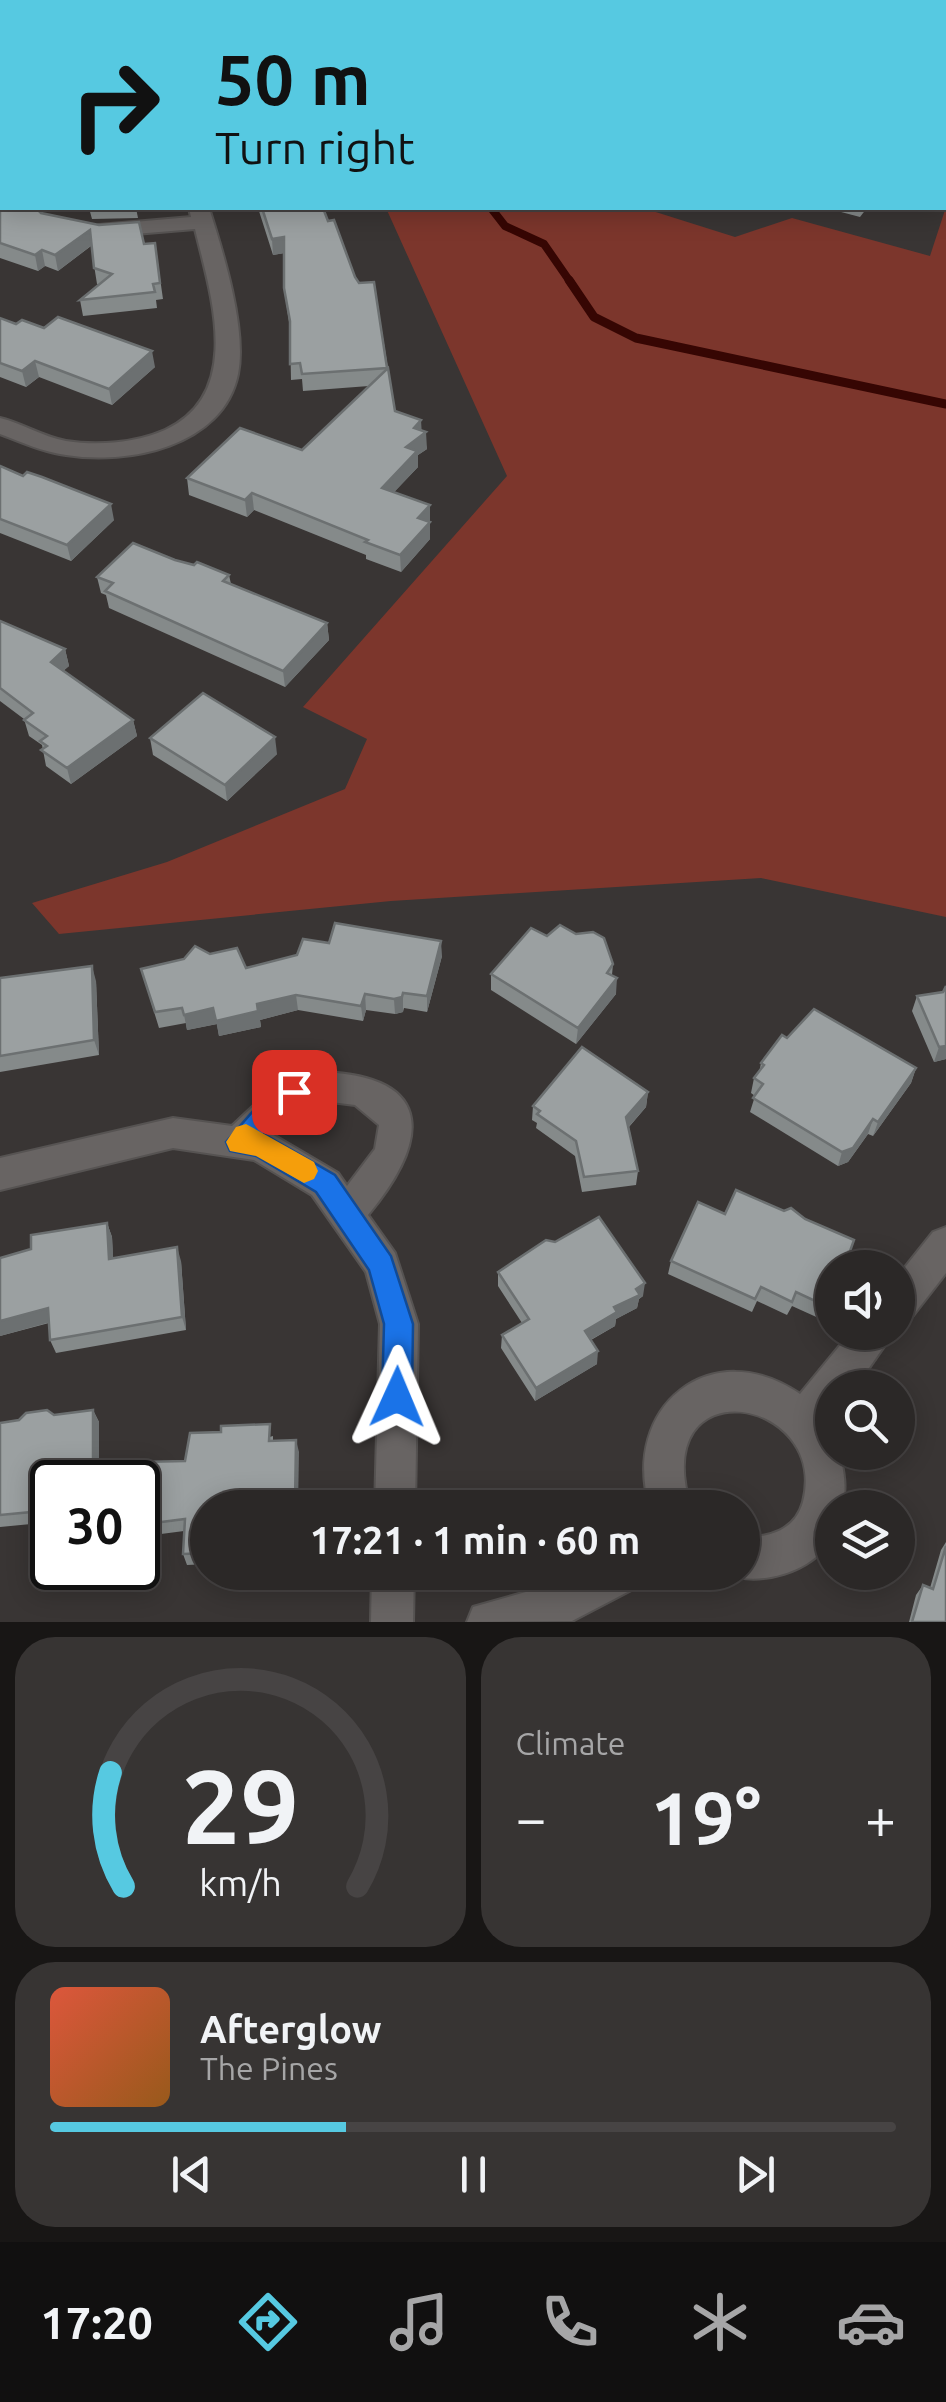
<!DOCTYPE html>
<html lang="en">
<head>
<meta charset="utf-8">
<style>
  :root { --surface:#2b2827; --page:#373433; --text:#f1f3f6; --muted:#a6a6a7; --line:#474444; --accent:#56c9e1 }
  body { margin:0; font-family:Ubuntu,sans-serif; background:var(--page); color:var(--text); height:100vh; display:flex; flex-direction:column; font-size:38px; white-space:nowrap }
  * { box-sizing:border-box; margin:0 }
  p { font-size:32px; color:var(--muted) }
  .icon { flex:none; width:55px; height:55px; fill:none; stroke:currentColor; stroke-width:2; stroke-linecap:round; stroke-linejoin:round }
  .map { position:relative; height:1622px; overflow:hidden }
  .panel { display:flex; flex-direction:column; gap:15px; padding:15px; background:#181615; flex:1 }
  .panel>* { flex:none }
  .hud { position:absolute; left:0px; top:0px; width:948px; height:210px; box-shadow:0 5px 25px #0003,0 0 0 2px var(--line); background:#56c9e1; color:#111; overflow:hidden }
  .buttons { position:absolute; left:815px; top:1250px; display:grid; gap:20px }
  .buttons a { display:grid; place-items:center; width:100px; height:100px; border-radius:50%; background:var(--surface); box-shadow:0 5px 25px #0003,0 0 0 2px var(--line); font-size:50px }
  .speed { position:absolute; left:30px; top:1460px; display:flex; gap:20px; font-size:50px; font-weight:700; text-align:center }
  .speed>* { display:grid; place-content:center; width:130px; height:130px; border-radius:50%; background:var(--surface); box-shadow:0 5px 25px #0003,0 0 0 2px var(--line); line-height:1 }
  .speed .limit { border:5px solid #111; border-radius:15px; background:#fff; color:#111 }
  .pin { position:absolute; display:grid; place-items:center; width:85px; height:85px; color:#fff; margin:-42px; border-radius:20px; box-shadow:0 5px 15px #0006 }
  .me { position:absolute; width:110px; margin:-55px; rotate:1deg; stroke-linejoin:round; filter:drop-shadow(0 0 8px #0008) }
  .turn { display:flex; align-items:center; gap:35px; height:210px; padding:0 50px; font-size:45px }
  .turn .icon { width:130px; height:130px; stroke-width:2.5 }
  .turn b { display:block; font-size:70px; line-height:85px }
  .big { font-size:75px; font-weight:600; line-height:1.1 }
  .panel .card { flex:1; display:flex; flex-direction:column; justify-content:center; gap:15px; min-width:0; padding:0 35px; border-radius:40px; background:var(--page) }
  .panel .dial { align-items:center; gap:0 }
  .dial svg { height:260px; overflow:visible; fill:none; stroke:var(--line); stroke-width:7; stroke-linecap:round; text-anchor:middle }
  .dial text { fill:var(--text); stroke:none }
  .song { display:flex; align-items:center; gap:30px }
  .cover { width:120px; height:120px; border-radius:15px; background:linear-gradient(135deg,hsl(10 70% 55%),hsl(30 70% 35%)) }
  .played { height:10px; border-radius:5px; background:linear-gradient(90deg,var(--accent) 35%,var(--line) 35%) }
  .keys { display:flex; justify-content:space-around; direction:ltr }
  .heat { display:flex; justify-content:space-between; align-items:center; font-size:55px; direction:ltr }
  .panel .tiles { flex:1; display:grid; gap:15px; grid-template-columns:1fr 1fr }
  .card:last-child { grid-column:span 2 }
  .trip { position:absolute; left:190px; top:1490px; width:570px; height:100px; border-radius:50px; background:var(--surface); box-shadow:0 5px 25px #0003,0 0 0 2px var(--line); font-weight:600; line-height:100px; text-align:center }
  .menu { display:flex; height:160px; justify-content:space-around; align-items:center; background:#111010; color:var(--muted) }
  .menu .icon { width:70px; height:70px }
  .menu .on { color:var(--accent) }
  .menu b { font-size:45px; color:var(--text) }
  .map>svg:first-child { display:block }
  .green { fill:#7c362c }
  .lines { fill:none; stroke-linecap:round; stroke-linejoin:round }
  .stream-far1 { stroke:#360603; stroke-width:8 }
  .stream { stroke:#360603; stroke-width:9 }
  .minor-casing { stroke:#565352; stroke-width:4 }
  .minor { fill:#686463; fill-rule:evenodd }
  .wall { fill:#858a8a }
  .shaded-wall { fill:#6c7071 }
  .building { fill:#9ba0a1; stroke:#6c7071; stroke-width:2.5 }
  .route { fill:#1a73e8; stroke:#114b97; stroke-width:2.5 }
  .slow { fill:#f59e0b }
</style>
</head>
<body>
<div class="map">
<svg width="946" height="1622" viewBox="0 0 946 1622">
  <rect width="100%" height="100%" fill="#393534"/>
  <path class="green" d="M946,207V917L761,878L391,901L59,934L32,903L167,862L345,789L367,739L303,707L507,476L386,208H643L735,237L792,218L930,256Z"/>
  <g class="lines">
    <path class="stream-far1" d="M491,208L505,226L544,244L571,283"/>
    <path class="stream" d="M569,280L594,317L636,338L946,404"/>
    <g class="minor-casing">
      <g id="minor">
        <path d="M113,0H131L133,2H115Z"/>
        <rect x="945" y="9" width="1" height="10"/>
        <path d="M189,208H209C223,252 247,329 238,374C223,447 128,465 66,455C43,452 21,442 0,434V418C22,423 43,437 66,441C98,446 135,443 165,430C244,394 211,295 195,229L99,237L88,231L99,225L191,217Z"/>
        <path d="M323,1072C439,1077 427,1144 368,1215L395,1253L418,1324L415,1508H375L380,1324L366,1272L312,1195L254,1160L173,1148L0,1190V1158L173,1118L232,1126L278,1083ZM323,1101L355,1105L379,1125L375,1149L347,1186L338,1173L270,1133L302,1105Z"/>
        <path d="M946,1227V1273L911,1318L898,1323V1276L933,1232Z"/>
        <path d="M851,1332H894L855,1388H832V1416L826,1424L832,1436V1452H839C844,1471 847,1488 842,1508H832C832,1518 835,1530 830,1540C813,1572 759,1587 727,1574L742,1572V1538C769,1537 795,1531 803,1502C830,1396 646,1365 691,1508H650C620,1407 711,1333 800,1394Z"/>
        <path d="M372,1572H414L413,1622H371Z"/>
        <path d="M580,1572H643L637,1587L572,1621L467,1622L473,1607L565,1581Z"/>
      </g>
    </g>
    <use href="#minor" class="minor"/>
  </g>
  <g class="wall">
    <path d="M617,0H877V2H621V1Z"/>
    <path d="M0,188L39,208L41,213L144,244L155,243L163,299L156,300L157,308L83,316L80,300L99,285L97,284L91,246L58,271L45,266L38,271L0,258Z"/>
    <path d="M89,208H136L138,218L92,219Z"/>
    <path d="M258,208H323L328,221L355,277L359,283L374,282L395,411L422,430L427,449L418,455V467L394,492L430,522V539L401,572L366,559V555L254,510L247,517L189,495L187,478L302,450L369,386L303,391L302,379L291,380L290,329L284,288V253L273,255Z"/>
    <path d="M826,208H867L860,217Z"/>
    <path d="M0,318L155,367L112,405L39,377L26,387L0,377Z"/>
    <path d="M0,466L114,520L71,561L0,533Z"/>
    <path d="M175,560L229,575L231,584L327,623L329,640L285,687L109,608L106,595L101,593L97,577Z"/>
    <path d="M0,621L65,649L69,666L63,671L133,720L137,736L71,784L46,766L42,745L29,736L24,719L0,701Z"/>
    <path d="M150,738L277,754L227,801L153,755Z"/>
    <path d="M547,936L613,964L612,975L616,994L576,1044L491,990V974Z"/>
    <path d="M329,943L442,956L427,1012L404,1008L403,1012L395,1014L366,1010L363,1021L298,1010L260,1020L261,1027L219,1036L217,1024L187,1030L186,1023L159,1028L141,969L210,954L246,968L297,955Z"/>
    <path d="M0,978L96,981L99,1055L0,1072Z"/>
    <path d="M946,986V1059L934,1062L912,1011L917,996L943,992Z"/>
    <path d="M787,1038L916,1068L911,1083L873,1136L868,1134L848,1162L838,1166L750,1112L755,1096L751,1093L754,1078L759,1073L761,1063Z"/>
    <path d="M648,1092L646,1107L629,1127L638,1171L636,1185L582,1192L575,1156L536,1128L537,1123L532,1120L533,1106Z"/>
    <path d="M107,1223L112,1237L113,1258L181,1261L186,1330L56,1353L50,1340L49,1323L0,1336L31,1249Z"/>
    <path d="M671,1261L832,1297L823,1320L792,1306L787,1315L757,1301L752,1312L668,1274Z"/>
    <path d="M498,1272L643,1296L639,1299L637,1308L616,1319L615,1326L591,1340L597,1364L535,1401L501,1348L502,1335L522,1323L498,1286Z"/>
    <path d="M93,1410L99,1422V1463L185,1461L273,1436V1441L299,1452L208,1508V1564L187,1565L183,1554L184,1531L138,1537V1482H52V1522L0,1527V1423Z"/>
    <path d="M946,1542V1622H909L916,1595L923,1585L930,1588L941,1550Z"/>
  </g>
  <g class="shaded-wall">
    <path d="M208,0H232V2H199Z"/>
    <path d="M2,64V81L0,83V66Z"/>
    <path d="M90,230L92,245L58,271L55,255Z"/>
    <path d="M284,237L285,253L273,255L272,239Z"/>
    <path d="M42,250L45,266L38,271L35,255Z"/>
    <path d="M152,351L155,367L112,405L109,389Z"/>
    <path d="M35,361L39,377L26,387L22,371Z"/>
    <path d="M421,420L422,436L426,432L427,449L418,455V467L383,504L382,488L414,428Z"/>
    <path d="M252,493L254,510L247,517L245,500Z"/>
    <path d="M111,504L114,520L71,561L67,545Z"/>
    <path d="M430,505V522L418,518Z"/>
    <path d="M430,522V539L401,572L400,555Z"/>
    <path d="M327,623L329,640L285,687L283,671Z"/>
    <path d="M65,649L69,666L55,678L51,662Z"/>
    <path d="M133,720L137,736L71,784L67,768Z"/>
    <path d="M275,737L277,754L227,801L225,785Z"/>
    <path d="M441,941L442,956L427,1012V996Z"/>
    <path d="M92,966L96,981L99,1055L94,1040Z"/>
    <path d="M617,978L616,994L576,1044L578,1028Z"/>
    <path d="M403,993V1012L395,1014L394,999Z"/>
    <path d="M365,994L366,1010L363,1021L361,1006Z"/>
    <path d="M296,995L298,1010L260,1020L261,1027L219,1036L216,1021L257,1004Z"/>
    <path d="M213,1008L217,1024L187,1030L184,1015Z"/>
    <path d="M946,1046V1059L934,1062L939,1047Z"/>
    <path d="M916,1068L911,1083L873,1136L878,1122Z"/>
    <path d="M648,1092L646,1107L625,1131L626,1117Z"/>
    <path d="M873,1119L868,1134L848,1162L838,1166L842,1152Z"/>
    <path d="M107,1223L112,1237L114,1273L109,1259Z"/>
    <path d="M177,1247L181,1261L186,1330L182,1317Z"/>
    <path d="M645,1283L643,1296L639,1299L637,1308L616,1319L615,1326L583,1344L585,1331L636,1289Z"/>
    <path d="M48,1308L54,1321L0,1336V1321Z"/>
    <path d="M598,1351L597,1364L535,1401L536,1388Z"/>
    <path d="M93,1410L99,1422V1475L93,1463Z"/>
    <path d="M296,1440L299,1452L298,1508H290Z"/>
  </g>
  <g class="building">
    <path d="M0,0H80L82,2H2V4Z"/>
    <path d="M188,0H208L199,2H190Z"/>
    <path d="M687,0H875L873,2H700Z"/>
    <path d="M0,46H2V64L0,66Z"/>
    <path d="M0,188L2,189V208H36L41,213L99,225L139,222L144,244L155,243L160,283L153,284L155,292L80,300L112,274L94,268L90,230L55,255L42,250L35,255L0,243Z"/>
    <path d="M262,208H323L328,221L334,220L355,277L359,283L374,282L387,368L302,374L300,363L290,364V321L284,288V237L272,239Z"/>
    <path d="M58,317L152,351L109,389L35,361L22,371L0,363V318L16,324L22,320L44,328Z"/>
    <path d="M388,368L395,411L421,420L414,428L426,432L406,447L417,451L382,488L430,505L418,518L430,522L400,555L365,542L368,540L252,493L245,500L187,478L240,428L302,450Z"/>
    <path d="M0,466L23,476L27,472L42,477L111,504L67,545L0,519Z"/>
    <path d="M133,543L175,560L194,565L197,562L229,575L223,581L327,623L283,671L105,591L113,583L97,577Z"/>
    <path d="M0,621L65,649L51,662L133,720L67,768L41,750L47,746L40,741L47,736L24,720L33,713L0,688Z"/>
    <path d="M203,693L275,737L225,785L150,738Z"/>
    <path d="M335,923L441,941L427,996L403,993L402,997L394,999L365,994L361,1006L296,995L257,1004L258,1011L216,1021L213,1008L184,1015L182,1008L155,1012L141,969L184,959L195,946L210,954L237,948L246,968L297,955L303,939L329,943Z"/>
    <path d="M560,925L576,934L593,932L604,938L613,964L607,973L617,978L578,1028L491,974L531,928L547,936Z"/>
    <path d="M92,966L94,1040L0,1056V978Z"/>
    <path d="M946,986V1046L939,1047L917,996L943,992Z"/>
    <path d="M814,1009L916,1068L878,1122L873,1119L853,1148L842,1152L753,1098L763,1084L754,1078L764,1065L761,1063L782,1035L787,1038Z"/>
    <path d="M582,1047L648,1092L626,1117L638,1171L584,1177L576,1141L537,1114L540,1111L533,1106Z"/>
    <path d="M736,1190L784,1211L791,1208L805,1219L854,1240L844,1268H832V1296L828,1307L796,1292L792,1302L761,1287L755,1299L671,1261L698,1202L725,1214Z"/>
    <path d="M599,1217L645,1283L636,1289L640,1295L614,1307L617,1312L585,1331L598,1351L536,1388L502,1335L529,1319L498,1272L546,1240L555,1242Z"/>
    <path d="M107,1223L109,1259L177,1247L182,1317L50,1340L48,1308L0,1321V1258L31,1249V1235Z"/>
    <path d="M47,1410L54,1415L93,1410V1463L185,1461L190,1433L221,1432V1426L270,1424L269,1441L296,1440L295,1503L290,1508H208V1553L183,1554L185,1519L138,1525V1482H52V1510L0,1515V1423L19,1420L26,1413Z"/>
    <path d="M946,1546V1622H912L923,1585L933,1589Z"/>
  </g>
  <path class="route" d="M294,1081L303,1084L307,1092C301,1104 275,1122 264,1134L335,1175L391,1256L413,1324L412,1397L407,1408L397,1412L387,1408L382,1397L384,1324L369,1270L316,1192L256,1156L230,1151L226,1142L268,1094Z"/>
  <path class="slow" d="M246,1124L314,1162L318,1171L314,1179L304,1183L256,1156L230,1151L226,1142L236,1127Z"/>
</svg>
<div class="buttons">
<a><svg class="icon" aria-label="sound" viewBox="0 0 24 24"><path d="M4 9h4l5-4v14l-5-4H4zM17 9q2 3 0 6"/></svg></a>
<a><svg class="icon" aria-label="search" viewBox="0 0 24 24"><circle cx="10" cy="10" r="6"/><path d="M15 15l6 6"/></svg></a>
<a><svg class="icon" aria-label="layers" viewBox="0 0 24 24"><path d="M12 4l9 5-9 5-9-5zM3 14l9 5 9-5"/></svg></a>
</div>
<div class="speed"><div class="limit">30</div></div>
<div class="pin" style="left:294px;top:1092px;background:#d93025"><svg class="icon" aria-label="arrive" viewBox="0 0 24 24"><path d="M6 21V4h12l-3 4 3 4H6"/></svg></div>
<svg class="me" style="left:397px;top:1397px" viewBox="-20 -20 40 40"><path d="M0-17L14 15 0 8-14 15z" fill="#1a73e8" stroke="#fff" stroke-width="4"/></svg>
<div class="trip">17:21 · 1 min · 60 m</div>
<div class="hud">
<div class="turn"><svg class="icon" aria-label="right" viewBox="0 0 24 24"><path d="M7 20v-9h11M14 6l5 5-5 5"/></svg><div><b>50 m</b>Turn right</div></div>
</div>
</div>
<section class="panel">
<div class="tiles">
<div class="card dial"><svg viewBox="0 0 100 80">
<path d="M14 69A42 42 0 1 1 86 69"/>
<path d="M14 69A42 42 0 0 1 10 34" stroke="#56c9e1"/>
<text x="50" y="56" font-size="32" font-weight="700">29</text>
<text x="50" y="72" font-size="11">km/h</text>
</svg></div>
<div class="card"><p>Climate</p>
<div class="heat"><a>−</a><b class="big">19°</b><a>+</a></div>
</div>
<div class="card">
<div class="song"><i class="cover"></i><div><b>Afterglow</b><p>The Pines</p></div></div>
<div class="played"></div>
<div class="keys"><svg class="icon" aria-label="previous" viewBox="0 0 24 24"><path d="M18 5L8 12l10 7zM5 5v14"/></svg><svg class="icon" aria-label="pause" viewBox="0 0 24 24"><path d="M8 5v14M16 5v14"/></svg><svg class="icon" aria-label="next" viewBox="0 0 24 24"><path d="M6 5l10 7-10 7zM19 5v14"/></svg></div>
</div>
</div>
</section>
<nav class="menu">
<b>17:20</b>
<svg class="icon on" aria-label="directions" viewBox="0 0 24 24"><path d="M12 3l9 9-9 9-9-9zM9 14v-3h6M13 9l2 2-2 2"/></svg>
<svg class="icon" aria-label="music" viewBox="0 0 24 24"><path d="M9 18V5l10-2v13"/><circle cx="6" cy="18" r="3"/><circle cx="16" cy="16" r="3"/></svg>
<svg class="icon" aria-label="phone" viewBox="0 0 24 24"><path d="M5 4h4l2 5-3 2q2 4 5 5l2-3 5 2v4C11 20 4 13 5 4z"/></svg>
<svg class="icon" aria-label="climate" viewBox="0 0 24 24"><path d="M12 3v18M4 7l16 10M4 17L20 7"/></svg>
<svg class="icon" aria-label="car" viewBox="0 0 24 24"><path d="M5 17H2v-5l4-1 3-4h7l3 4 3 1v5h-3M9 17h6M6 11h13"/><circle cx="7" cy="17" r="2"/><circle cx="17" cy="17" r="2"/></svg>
</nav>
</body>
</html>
